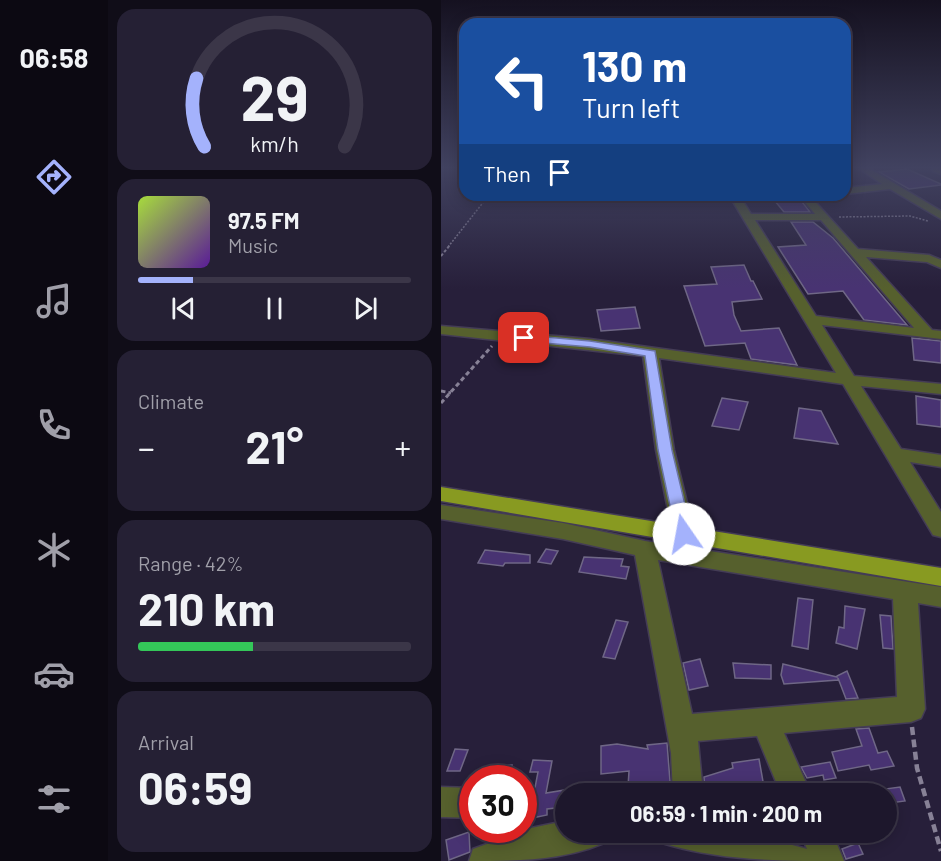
<!DOCTYPE html>
<html lang="en">
<head>
<meta charset="utf-8">
<style>
  :root { --surface:#1d172c; --page:#252034; --text:#f1f3f6; --muted:#a09fa9; --line:#3b3648; --accent:#a4b2fc }
  body { margin:0; font-family:Barlow,sans-serif; background:var(--page); color:var(--text); height:100vh; display:flex; flex-direction:column; font-size:22px; white-space:nowrap }
  * { box-sizing:border-box; margin:0 }
  p { font-size:20px; color:var(--muted) }
  .icon { flex:none; width:33px; height:33px; fill:none; stroke:currentColor; stroke-width:2; stroke-linecap:round; stroke-linejoin:round }
  .map { position:relative; flex:1; overflow:hidden }
  .sheet { display:flex; flex-direction:column; gap:9px; padding:9px; background:#100d18; width:333px }
  .sheet>* { flex:none }
  .guide { position:absolute; left:18px; top:18px; width:392px; height:183px; border-radius:18px; box-shadow:0 3px 15px #0003,0 0 0 2px var(--line); background:#1a4fa0; color:#fff; overflow:hidden }
  .speed { position:absolute; left:18px; top:765px; display:flex; gap:12px; font-size:30px; font-weight:700; text-align:center }
  .speed>* { display:grid; place-content:center; width:78px; height:78px; border-radius:50%; background:var(--surface); box-shadow:0 3px 15px #0003,0 0 0 2px var(--line); line-height:1 }
  .speed .limit { border:9px solid #d22; background:#fff; color:#111 }
  .pin { position:absolute; display:grid; place-items:center; width:51px; height:51px; color:#fff; margin:-26px; border-radius:12px; box-shadow:0 3px 9px #0006 }
  .me { position:absolute; width:66px; margin:-33px; rotate:348deg; stroke-linejoin:round; filter:drop-shadow(0 0 4px #0008) }
  .turn { display:flex; align-items:center; gap:21px; height:126px; padding:0 24px; font-size:27px }
  .turn .icon { width:78px; height:78px; stroke-width:2.5 }
  .turn b { display:block; font-size:42px; line-height:51px }
  .then { display:flex; align-items:center; height:57px; padding:0 24px; background:#0003; gap:12px; font-size:22px }
  .big { font-size:45px; font-weight:700; line-height:1.1 }
  .sheet .widget { flex:1; display:flex; flex-direction:column; justify-content:center; gap:9px; min-width:0; padding:0 21px; border-radius:18px; background:var(--page) }
  .sheet .dial { align-items:center; gap:0 }
  .dial svg { height:156px; overflow:visible; fill:none; stroke:var(--line); stroke-width:7; stroke-linecap:round; text-anchor:middle }
  .dial text { fill:var(--text); stroke:none }
  .song { display:flex; align-items:center; gap:18px }
  .cover { width:72px; height:72px; border-radius:9px; background:linear-gradient(135deg,hsl(80 70% 55%),hsl(270 70% 35%)) }
  .played { height:6px; border-radius:3px; background:linear-gradient(90deg,var(--accent) 20%,var(--line) 20%) }
  .keys { display:flex; justify-content:space-around; direction:ltr }
  .heat { display:flex; justify-content:space-between; align-items:center; font-size:33px; direction:ltr }
  .charge { height:9px; border-radius:4px; background:linear-gradient(90deg,#34c759 42%,var(--line) 0) }
  .trip { position:absolute; left:114px; top:783px; width:342px; height:60px; border-radius:30px; background:var(--surface); box-shadow:0 3px 15px #0003,0 0 0 2px var(--line); font-weight:700; line-height:60px; text-align:center }
  main { display:flex; flex:1; min-height:0 }
  .menu { display:flex; flex-direction:column; width:108px; justify-content:space-around; align-items:center; background:#0c0912; color:var(--muted) }
  .menu .icon { width:42px; height:42px }
  .menu .selected { color:var(--accent) }
  .menu b { font-size:27px; color:var(--text) }
  .map>svg:first-child { display:block }
  .building { fill:#483372; stroke:#6f6786; stroke-width:1.5 }
  .lines { fill:none; stroke-linecap:round; stroke-linejoin:round }
  .minor-casing { stroke:#443c56; stroke-width:3 }
  .major-casing { stroke:#443c56; stroke-width:3 }
  .path-far3 { stroke:#878196; stroke-width:1.5; stroke-dasharray:2 1.5; stroke-linecap:butt }
  .path-far2 { stroke:#878196; stroke-width:2; stroke-dasharray:3 2; stroke-linecap:butt }
  .path-far1 { stroke:#878196; stroke-width:3; stroke-dasharray:4.5 3; stroke-linecap:butt }
  .path { stroke:#878196; stroke-width:4.5; stroke-dasharray:8 4.5; stroke-linecap:butt }
  .minor { fill:#56602d; fill-rule:evenodd }
  .major { fill:#889a21; fill-rule:evenodd }
  .route { fill:#a4b2fc; stroke:#6b74a4; stroke-width:1.5 }
</style>
</head>
<body>
<main>
<nav class="menu">
<b>06:58</b>
<svg class="icon selected" aria-label="directions" viewBox="0 0 24 24"><path d="M12 3l9 9-9 9-9-9zM9 14v-3h6M13 9l2 2-2 2"/></svg>
<svg class="icon" aria-label="music" viewBox="0 0 24 24"><path d="M9 18V5l10-2v13"/><circle cx="6" cy="18" r="3"/><circle cx="16" cy="16" r="3"/></svg>
<svg class="icon" aria-label="phone" viewBox="0 0 24 24"><path d="M5 4h4l2 5-3 2q2 4 5 5l2-3 5 2v4C11 20 4 13 5 4z"/></svg>
<svg class="icon" aria-label="climate" viewBox="0 0 24 24"><path d="M12 3v18M4 7l16 10M4 17L20 7"/></svg>
<svg class="icon" aria-label="car" viewBox="0 0 24 24"><path d="M5 17H2v-5l4-1 3-4h7l3 4 3 1v5h-3M9 17h6M6 11h13"/><circle cx="7" cy="17" r="2"/><circle cx="17" cy="17" r="2"/></svg>
<svg class="icon" aria-label="filters" viewBox="0 0 24 24"><path d="M4 7h16M4 17h16"/><circle cx="9" cy="7" r="2"/><circle cx="15" cy="17" r="2"/></svg>
</nav>
<section class="sheet">
<div class="widget dial"><svg viewBox="0 0 100 80">
<path d="M14 69A42 42 0 1 1 86 69"/>
<path d="M14 69A42 42 0 0 1 10 34" stroke="#a4b2fc"/>
<text x="50" y="56" font-size="32" font-weight="700">29</text>
<text x="50" y="72" font-size="11">km/h</text>
</svg></div>
<div class="widget">
<div class="song"><i class="cover"></i><div><b>97.5 FM</b><p>Music</p></div></div>
<div class="played"></div>
<div class="keys"><svg class="icon" aria-label="previous" viewBox="0 0 24 24"><path d="M18 5L8 12l10 7zM5 5v14"/></svg><svg class="icon" aria-label="pause" viewBox="0 0 24 24"><path d="M8 5v14M16 5v14"/></svg><svg class="icon" aria-label="next" viewBox="0 0 24 24"><path d="M6 5l10 7-10 7zM19 5v14"/></svg></div>
</div>
<div class="widget"><p>Climate</p>
<div class="heat"><a>−</a><b class="big">21°</b><a>+</a></div>
</div>
<div class="widget"><p>Range · 42%</p><b class="big">210 km</b><div class="charge"></div></div>
<div class="widget"><p>Arrival</p><b class="big">06:59</b></div>
</section>
<div class="map">
<svg width="500" height="861" viewBox="0 0 500 861">
  <rect width="100%" height="100%" fill="#271f3a"/>
  <g class="building">
    <path d="M466,169L500,184V185L468,189L438,172Z"/>
    <path d="M358,198L369,212H343L333,200Z"/>
    <path d="M350,222H372L392,238L466,325L423,320L402,291L367,294L337,247L365,245Z"/>
    <path d="M303,265L310,281H312L321,299L291,302L293,315L300,331L338,328L356,365L310,359L304,343L264,346L243,286L276,284L270,267Z"/>
    <path d="M194,307L199,328L160,331L156,310Z"/>
    <path d="M471,338L500,341V363L473,360Z"/>
    <path d="M475,396L500,400V427L476,424Z"/>
    <path d="M281,398L307,402L298,430L271,426Z"/>
    <path d="M358,408L380,411L397,444L353,438Z"/>
    <path d="M105,549L117,551L110,564L97,562Z"/>
    <path d="M44,550L89,555V563H64L62,566L37,563Z"/>
    <path d="M143,557L182,559L180,566L188,567L185,579L138,572Z"/>
    <path d="M357,598L372,600L367,649L351,646Z"/>
    <path d="M404,606L424,609L416,649L395,643L398,627L403,628Z"/>
    <path d="M439,615L450,616L452,649L442,648Z"/>
    <path d="M175,620L187,622L174,659L162,657Z"/>
    <path d="M259,659L267,686L248,690L242,663Z"/>
    <path d="M292,663L330,665V679L294,678Z"/>
    <path d="M342,664L396,677V676L406,671L417,698L405,699L397,678V680L343,684L340,675Z"/>
    <path d="M428,728L437,753L446,751L453,766L430,770L428,765L397,771L391,752L421,746L415,729Z"/>
    <path d="M226,743L230,794H220L222,787H187L188,771L160,774V746L176,744L207,749L206,745Z"/>
    <path d="M14,749L27,750L19,771H6Z"/>
    <path d="M318,759L323,787L296,791L295,782L264,791L263,777L292,768L291,763Z"/>
    <path d="M92,760L111,761L105,793L124,790V807L106,809V815L91,818V808L82,809V795L93,793L97,772H89Z"/>
    <path d="M389,762L395,778L383,780L382,775L366,778L360,767Z"/>
    <path d="M71,765L70,778H52L54,767Z"/>
    <path d="M459,787L464,801L449,803L444,789Z"/>
    <path d="M28,832L29,852L8,860L5,840Z"/>
    <path d="M417,843L422,854L405,859L401,849Z"/>
  </g>
  <g class="lines">
    <g class="minor-casing">
      <g id="minor">
        <path d="M419,169H429L500,211V219L449,189L404,194V188L441,184Z"/>
        <path d="M491,169H500V174L492,171Z"/>
        <path d="M288,195H298L310,214H374L358,195H368L417,249L488,255L500,260V268L486,262L425,257L491,330L500,331V339L381,325L413,376L500,384V394L420,386L460,449L500,455V467L469,462L500,512V537L492,535L402,384L218,358L233,450L254,535L251,541L243,543L235,541L232,535L215,450L202,356L0,334V326L149,339L395,373ZM314,220H380L473,328L375,316Z"/>
        <path d="M0,505L122,523L204,541L500,587V607L477,603L484,709L480,718L470,722L343,733L370,794H340L316,736L257,741L262,794H232L230,753L194,555L122,539L0,519ZM217,560L452,599L456,697L251,714Z"/>
        <path d="M0,787L32,788V818L0,817Z"/>
        <path d="M82,821L90,828L124,821V832H168L163,843C121,861 73,861 28,861L32,849L57,840L53,830H82Z"/>
        <path d="M216,832H303L366,849L359,832H391L403,861C342,861 279,861 221,843Z"/>
      </g>
    </g>
    <g class="major-casing">
      <path id="major" d="M0,487L500,568V586L0,501Z"/>
    </g>
    <g class="path-far3">
      <path d="M398,217L469,216L487,221"/>
      <path d="M7,247L48,195"/>
    </g>
    <path class="path-far2" d="M0,256L9,245"/>
    <g class="path-far1">
      <path d="M0,391L10,393"/>
      <path d="M0,403L51,346"/>
    </g>
    <path class="path" d="M471,727L476,768L500,851"/>
    <use href="#minor" class="minor"/>
    <use href="#major" class="major"/>
  </g>
  <linearGradient id="sky" x2="0" y2="1"><stop stop-color="#151120"/><stop offset="0.58" stop-color="#414260"/><stop offset="1" stop-color="#414260" stop-opacity="0"/></linearGradient>
  <rect width="500" height="289" fill="url(#sky)"/>
  <path class="route" d="M83,335L149,341L214,351L231,450L251,534L249,539H237L235,534L217,450L204,356L149,347L79,341L77,338Z"/>
</svg>
<div class="speed"><div class="limit">30</div></div>
<div class="pin" style="left:83px;top:338px;background:#d93025"><svg class="icon" aria-label="arrive" viewBox="0 0 24 24"><path d="M6 21V4h12l-3 4 3 4H6"/></svg></div>
<svg class="me" style="left:243px;top:534px" viewBox="-20 -20 40 40"><circle r="19" fill="#fff"/><path d="M0-13L10 11 0 6-10 11z" fill="#a4b2fc"/></svg>
<div class="trip">06:59 · 1 min · 200 m</div>
<div class="guide">
<div class="turn"><svg class="icon" aria-label="left" viewBox="0 0 24 24"><path d="M17 20v-9H6M10 6l-5 5 5 5"/></svg><div><b>130 m</b>Turn left</div></div>
<div class="then">Then<svg class="icon" aria-label="arrive" viewBox="0 0 24 24"><path d="M6 21V4h12l-3 4 3 4H6"/></svg></div>
</div>
</div>
</main>
</body>
</html>
